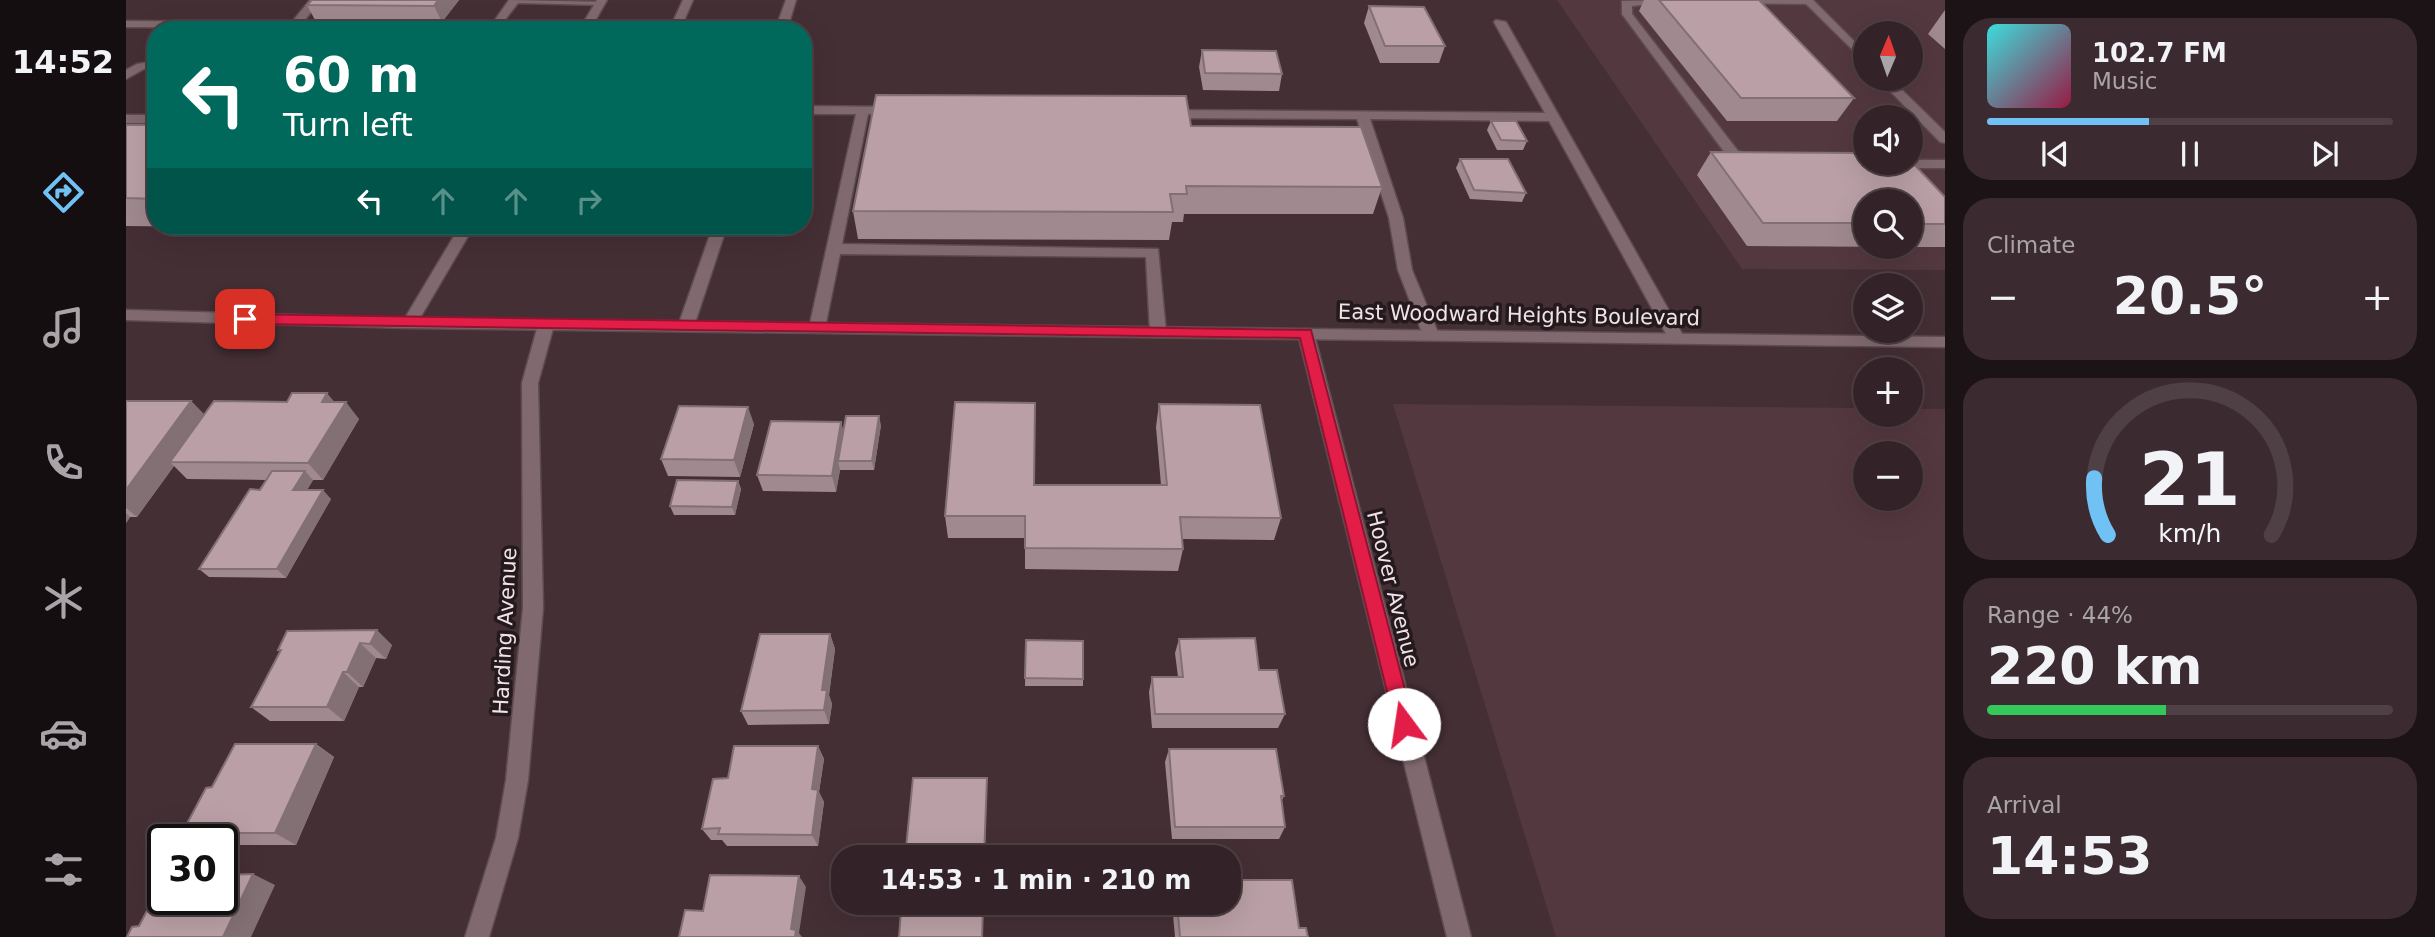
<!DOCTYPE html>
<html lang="en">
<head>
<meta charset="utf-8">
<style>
  :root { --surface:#332328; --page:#3b2b30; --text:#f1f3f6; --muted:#a9a4a8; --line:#4e4045; --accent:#70c1f4 }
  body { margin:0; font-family:"DejaVu Sans",sans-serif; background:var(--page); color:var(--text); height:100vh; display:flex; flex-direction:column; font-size:26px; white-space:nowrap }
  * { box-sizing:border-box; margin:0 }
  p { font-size:23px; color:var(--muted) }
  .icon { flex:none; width:38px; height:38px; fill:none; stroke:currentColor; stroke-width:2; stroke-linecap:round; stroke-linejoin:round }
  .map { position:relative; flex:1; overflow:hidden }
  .sheet { display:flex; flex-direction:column; gap:18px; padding:18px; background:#1c1316; width:490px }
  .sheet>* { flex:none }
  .guide { position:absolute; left:21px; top:21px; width:665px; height:214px; border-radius:28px; box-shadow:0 7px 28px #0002,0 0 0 2px var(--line); background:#00695c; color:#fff; overflow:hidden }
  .needle { width:46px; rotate:2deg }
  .buttons { position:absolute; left:1727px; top:21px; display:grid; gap:14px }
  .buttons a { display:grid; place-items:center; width:70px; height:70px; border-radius:50%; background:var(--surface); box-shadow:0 7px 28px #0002,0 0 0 2px var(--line); font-size:35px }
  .speed { position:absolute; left:21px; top:824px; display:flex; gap:14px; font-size:35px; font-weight:700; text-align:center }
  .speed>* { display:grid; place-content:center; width:91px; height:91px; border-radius:50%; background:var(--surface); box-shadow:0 7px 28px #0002,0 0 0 2px var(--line); line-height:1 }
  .speed .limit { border:4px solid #111; border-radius:10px; background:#fff; color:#111 }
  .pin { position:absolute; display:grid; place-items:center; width:60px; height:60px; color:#fff; margin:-30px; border-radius:14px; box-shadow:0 4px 10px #0006 }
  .me { position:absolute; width:77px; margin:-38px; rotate:346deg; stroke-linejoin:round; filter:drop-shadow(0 0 5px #0008) }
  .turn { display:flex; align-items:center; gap:24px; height:147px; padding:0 21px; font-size:32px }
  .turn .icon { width:91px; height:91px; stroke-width:2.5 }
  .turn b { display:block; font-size:49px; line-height:60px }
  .lanes { display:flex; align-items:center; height:66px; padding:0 21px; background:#0003; justify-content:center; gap:35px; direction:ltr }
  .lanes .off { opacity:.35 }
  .big { font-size:52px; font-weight:600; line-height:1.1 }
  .sheet .card { flex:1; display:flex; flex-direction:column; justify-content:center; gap:10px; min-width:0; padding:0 24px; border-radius:28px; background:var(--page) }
  .sheet .dial { align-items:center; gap:0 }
  .dial svg { height:182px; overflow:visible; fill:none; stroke:var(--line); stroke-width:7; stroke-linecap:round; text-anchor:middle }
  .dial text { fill:var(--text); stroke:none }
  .song { display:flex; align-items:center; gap:21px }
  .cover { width:84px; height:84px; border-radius:10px; background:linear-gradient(135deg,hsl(180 70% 55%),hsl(340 70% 35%)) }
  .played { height:7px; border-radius:4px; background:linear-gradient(90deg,var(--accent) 40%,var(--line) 40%) }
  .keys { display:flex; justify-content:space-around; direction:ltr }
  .heat { display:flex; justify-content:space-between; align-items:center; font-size:38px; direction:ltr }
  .charge { height:10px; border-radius:5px; background:linear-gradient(90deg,#34c759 44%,var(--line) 0) }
  .trip { position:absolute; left:705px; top:845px; width:410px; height:70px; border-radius:28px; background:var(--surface); box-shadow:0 7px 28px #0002,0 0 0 2px var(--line); font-weight:600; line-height:70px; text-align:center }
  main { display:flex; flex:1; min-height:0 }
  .menu { display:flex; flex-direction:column; width:126px; justify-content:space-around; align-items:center; background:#140e10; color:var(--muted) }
  .menu .icon { width:49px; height:49px }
  .menu .active { color:var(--accent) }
  .menu b { font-size:32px; color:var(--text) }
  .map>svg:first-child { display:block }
  .built { fill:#54383f; fill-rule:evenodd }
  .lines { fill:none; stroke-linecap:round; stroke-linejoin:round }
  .service-casing { stroke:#5d4c51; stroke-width:3 }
  .minor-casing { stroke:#5d4c51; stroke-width:3 }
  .tertiary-casing { stroke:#5d4c51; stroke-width:3 }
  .service { fill:#816a6f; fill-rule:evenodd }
  .minor { fill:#816a6f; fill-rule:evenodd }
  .tertiary { fill:#816a6f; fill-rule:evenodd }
  .wall { fill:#a08a8f; fill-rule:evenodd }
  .shaded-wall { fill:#827074 }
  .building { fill:#baa0a6; stroke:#827074; stroke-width:2 }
  .route { fill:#e11d48; stroke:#92132f; stroke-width:2 }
  .labels { text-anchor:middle; stroke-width:7; stroke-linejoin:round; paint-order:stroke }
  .street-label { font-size:21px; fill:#f0e2e6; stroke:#241a1d }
</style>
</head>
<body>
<main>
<nav class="menu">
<b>14:52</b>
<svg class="icon active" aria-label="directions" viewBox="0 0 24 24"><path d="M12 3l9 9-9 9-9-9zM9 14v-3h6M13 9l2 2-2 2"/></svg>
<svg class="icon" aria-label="music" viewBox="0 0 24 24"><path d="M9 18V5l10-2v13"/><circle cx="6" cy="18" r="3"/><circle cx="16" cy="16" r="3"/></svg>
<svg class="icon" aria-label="phone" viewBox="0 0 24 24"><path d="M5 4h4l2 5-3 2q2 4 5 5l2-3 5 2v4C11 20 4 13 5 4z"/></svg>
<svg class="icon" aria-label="climate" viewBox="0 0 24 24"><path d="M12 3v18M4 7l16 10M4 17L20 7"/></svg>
<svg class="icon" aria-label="car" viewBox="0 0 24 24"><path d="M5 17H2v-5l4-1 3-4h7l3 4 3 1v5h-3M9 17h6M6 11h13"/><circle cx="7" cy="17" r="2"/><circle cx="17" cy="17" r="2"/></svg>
<svg class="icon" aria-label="filters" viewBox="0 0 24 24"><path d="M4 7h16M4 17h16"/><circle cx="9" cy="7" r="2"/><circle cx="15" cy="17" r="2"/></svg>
</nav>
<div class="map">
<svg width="1819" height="937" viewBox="0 0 1819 937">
  <rect width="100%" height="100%" fill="#442f35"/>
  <g class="built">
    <path d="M1431,0H1819V270L1616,269ZM1740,33H1785V79H1740ZM1740,117H1785V163H1740ZM1740,201H1785V247H1740Z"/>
    <path d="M1267,404L1739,408L1740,415H1785V409H1819V937H1430ZM1740,453H1785V499H1740Z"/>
  </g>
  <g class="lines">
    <g class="service-casing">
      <g id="service">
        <path d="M184,0H195L177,22L366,24L383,0L479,2L474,5L392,3L371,30L168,29L138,28L132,25L138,22H166Z"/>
        <path d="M557,0H567L554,30H543Z"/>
        <path d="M660,0H670L661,30H649Z"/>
        <path d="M1538,0L1533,3L1506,6V14L1612,151L1630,157V163L1625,164L1602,157L1496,14V1Z"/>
        <path d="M1589,0H1687V1L1682,4L1594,3Z"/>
        <path d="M1370,20L1380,22L1559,339L1557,343H1545L1423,121L1244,119L1277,218L1286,270L1313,335L1305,340L1297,335L1272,270L1263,218L1231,119L1041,118L1035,114L1041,110L1419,113L1368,22Z"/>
        <path d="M30,61V68L18,69L0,79V70L11,64Z"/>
        <path d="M677,106L768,107L774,111L768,115L742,114L716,244L1032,249L1040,332L1037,336L1032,337L1024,332L1020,257L714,254L699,328L691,333L686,332L683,328L730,114H677Z"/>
        <rect x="0" y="115" width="30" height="8"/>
        <path d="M1785,160H1819V168H1765L1758,164L1785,163Z"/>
        <path d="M587,226H601L568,326L560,331L552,326Z"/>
      </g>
    </g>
    <g class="minor-casing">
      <g id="minor">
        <path d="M1676,0H1687L1740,53V63Z"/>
        <path d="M0,21L138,22L144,25L138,28L0,27Z"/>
        <path d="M1752,79H1765L1819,132V143L1814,142Z"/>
        <path d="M420,320L428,325L412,383L417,608L402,780L392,838L363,937H339L370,838L380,780L397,608L396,383L412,325Z"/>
        <path d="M1180,329L1188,334L1345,937H1321L1172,334Z"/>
      </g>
    </g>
    <g class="tertiary-casing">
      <g id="tertiary">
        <path d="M471,0H481L464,30H453Z"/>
        <path d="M334,226H348L294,318L1819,337V347L283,328L0,320V310L279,318Z"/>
      </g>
    </g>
    <use href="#service" class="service"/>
    <use href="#minor" class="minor"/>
    <use href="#tertiary" class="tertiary"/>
  </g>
  <g class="wall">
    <path d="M333,0L316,22H190L181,5Z"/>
    <path d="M1518,0H1633L1728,98L1711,121H1601L1513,11Z"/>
    <path d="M1243,6L1319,46L1313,63H1254L1238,23Z"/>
    <path d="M1819,10V49L1802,34Z"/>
    <path d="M1076,50L1156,74L1153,91L1077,90L1073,67Z"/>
    <path d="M1365,121L1401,141L1397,150H1371L1361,130Z"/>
    <path d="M0,125H30V226H252L250,229L0,226Z"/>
    <path d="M1065,126L1256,187L1247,214H1058L1057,222H1046L1043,240L732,239L727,211Z"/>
    <path d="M1585,152L1819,197V247L1621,246L1571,175ZM1740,201H1785V247H1740Z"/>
    <path d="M1334,159L1400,193L1396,202L1344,199L1330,168Z"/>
    <path d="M0,401H65L78,415L209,402L233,419L197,480H187L181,490L205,499L160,578L83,577L73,569L140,480L61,479L48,466L11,517H4L0,523Z"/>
    <path d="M1033,404L1155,518L1148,540L1056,539L1057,549L1052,571L899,569V538H822L819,516L908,485H1035L1030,427Z"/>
    <path d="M715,422L717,430L755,425L748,470H714L710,492L637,491L631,475Z"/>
    <path d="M628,424L614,477L542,476L535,459Z"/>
    <path d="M612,481L615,489L609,515H548L544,506Z"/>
    <path d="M161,631L266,645L260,659L250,658L237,687H233L218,721H144L125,707L154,651L152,650Z"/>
    <path d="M704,634L709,649L703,695L706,704L703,724L622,725L615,711Z"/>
    <path d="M1053,639L1133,670L1159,714L1152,728H1026L1023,692L1026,677H1052L1049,653Z"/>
    <path d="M900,640L957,679V686H899Z"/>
    <path d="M190,744L208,757L170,845H96V840H69L56,833L86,787Z"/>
    <path d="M692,746L698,759L693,792L698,802L692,846H601L596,840H585L576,829L602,778Z"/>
    <path d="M1043,749L1158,796L1155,802L1159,827L1153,839H1046L1039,762Z"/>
    <path d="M1046,903H1102L1173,928L1182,937H1049Z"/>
  </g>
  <g class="shaded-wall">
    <path d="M312,0H333L316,22L308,6Z"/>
    <path d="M201,393L215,410L220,402L233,419L197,480L182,463L196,402Z"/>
    <path d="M65,401L82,418L44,462L48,466L11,517L0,508V490Z"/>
    <path d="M622,407L628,424L614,477L608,460Z"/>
    <path d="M753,416L755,425L748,470L746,461Z"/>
    <path d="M715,422L719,438L712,461L714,470L710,492L706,476Z"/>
    <path d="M179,471L187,480L176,498L167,490Z"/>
    <path d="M612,481L615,489L609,515L606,507Z"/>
    <path d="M197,490L205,499L160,578L151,569Z"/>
    <path d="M0,513L4,517L0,523Z"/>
    <path d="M251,630L266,645L260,659L244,644Z"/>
    <path d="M704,634L709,649L703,695L706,704L703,724L698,710L696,690Z"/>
    <path d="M234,643L250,658L237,687L221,672Z"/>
    <path d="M217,672L233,687L218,721L201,707Z"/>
    <path d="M190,744L208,757L170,845L149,833Z"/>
    <path d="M692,746L698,759L693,792L698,802L692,846L686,835V789Z"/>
    <path d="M861,778L859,858H858Z"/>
    <path d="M127,874L149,885L125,937H97Z"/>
    <path d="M673,876L680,887L673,933L676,937H669L665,929Z"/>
  </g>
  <g class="building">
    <path d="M186,0H312L308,6L181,5Z"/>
    <path d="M1533,0H1633L1728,98H1615Z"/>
    <path d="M1243,6L1298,7L1319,46H1259Z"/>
    <path d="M1076,50L1150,51L1156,74L1079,73Z"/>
    <path d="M750,95L1060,96L1065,126L1235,127L1256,187L1060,186L1061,194H1044L1047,212L727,211Z"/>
    <path d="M1365,121H1390L1401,141L1375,140Z"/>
    <path d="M0,125H30V199L0,198Z"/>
    <path d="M1585,152L1740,153V163H1785V161L1819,197V224H1785V201H1740V223H1637Z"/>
    <path d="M1334,159H1382L1400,193L1348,190Z"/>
    <path d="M166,393H201L196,402H220L182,463L44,462L88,401L161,402Z"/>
    <path d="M0,401H65L0,490Z"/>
    <path d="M829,402L909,403L908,485H1041L1033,404L1134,405L1155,518L1054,517L1057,549L899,548V516H819Z"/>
    <path d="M553,406L622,407L608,460L535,459Z"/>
    <path d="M720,416H753L746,461H712Z"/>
    <path d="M645,421L715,422L706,476L631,475Z"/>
    <path d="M146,471H179L167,490H197L151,569H73L124,489L134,490Z"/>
    <path d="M551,480L612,481L606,507L544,506Z"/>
    <path d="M251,630L244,644L234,643L221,672H217L201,707H125L155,650H152L161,631Z"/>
    <path d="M634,634H704L696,690H701L698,710L615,711Z"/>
    <path d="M1129,638L1133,670H1151L1159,714H1029L1026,677H1057L1053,639Z"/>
    <path d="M900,640L957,641V679L899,678Z"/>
    <path d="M109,744H190L149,833H56L80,788L86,787Z"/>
    <path d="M608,746H692L686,789L692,790L686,835L592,834L594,828L576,829L587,779L602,778Z"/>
    <path d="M1043,749H1150L1158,796H1155L1159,827H1049Z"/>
    <path d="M787,778H861L858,858H779Z"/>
    <path d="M127,874L97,937H1L6,927L13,926L37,880V900H96V875Z"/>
    <path d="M584,875L673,876L665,929L670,930L669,937H553L559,910L577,911Z"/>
    <path d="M1102,880H1166L1173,928H1180L1182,937H1054L1051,903H1102Z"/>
    <path d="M775,911H857L856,937H773Z"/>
  </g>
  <path class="route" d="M119,314L1185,330L1288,724L1285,731L1278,733L1272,731L1269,724L1174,338L119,324L112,319Z"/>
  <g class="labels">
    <g class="street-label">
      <text transform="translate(1393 315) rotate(1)" y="7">East Woodward Heights Boulevard</text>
      <text transform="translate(1267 589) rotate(76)" y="7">Hoover Avenue</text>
      <text transform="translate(379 631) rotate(-87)" y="7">Harding Avenue</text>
    </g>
  </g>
</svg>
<div class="buttons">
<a><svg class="needle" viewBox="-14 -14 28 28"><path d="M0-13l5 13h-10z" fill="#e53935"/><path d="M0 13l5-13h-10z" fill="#a9a4a8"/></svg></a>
<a><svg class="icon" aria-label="sound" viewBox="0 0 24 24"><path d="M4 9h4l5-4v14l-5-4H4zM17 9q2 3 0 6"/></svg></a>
<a><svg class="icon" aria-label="search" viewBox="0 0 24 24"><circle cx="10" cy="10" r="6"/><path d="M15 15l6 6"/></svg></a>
<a><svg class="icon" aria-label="layers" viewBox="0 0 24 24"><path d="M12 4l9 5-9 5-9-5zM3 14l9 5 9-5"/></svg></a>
<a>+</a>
<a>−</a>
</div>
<div class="speed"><div class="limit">30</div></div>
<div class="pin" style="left:119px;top:319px;background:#d93025"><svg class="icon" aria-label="arrive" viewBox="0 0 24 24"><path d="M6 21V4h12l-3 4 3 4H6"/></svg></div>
<svg class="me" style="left:1278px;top:724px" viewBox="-20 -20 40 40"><circle r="19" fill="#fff"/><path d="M0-13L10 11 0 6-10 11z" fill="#e11d48"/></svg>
<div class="trip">14:53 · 1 min · 210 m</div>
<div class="guide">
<div class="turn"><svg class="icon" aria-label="left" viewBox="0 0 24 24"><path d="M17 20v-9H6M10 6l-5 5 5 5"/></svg><div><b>60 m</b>Turn left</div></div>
<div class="lanes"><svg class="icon" aria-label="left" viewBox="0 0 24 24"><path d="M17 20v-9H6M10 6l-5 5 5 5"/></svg><svg class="icon off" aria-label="ahead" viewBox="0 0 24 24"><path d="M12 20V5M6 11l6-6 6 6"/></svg><svg class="icon off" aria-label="ahead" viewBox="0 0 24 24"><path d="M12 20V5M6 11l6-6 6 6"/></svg><svg class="icon off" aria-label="right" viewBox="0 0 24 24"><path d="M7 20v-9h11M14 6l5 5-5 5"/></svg></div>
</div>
</div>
<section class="sheet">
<div class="card">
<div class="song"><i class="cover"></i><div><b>102.7 FM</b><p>Music</p></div></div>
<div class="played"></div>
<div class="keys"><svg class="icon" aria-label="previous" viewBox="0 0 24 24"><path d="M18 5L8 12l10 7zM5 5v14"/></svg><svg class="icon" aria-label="pause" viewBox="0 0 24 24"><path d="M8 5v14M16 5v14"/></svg><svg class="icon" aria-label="next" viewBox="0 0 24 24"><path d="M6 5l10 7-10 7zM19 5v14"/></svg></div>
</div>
<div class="card"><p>Climate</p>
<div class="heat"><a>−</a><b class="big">20.5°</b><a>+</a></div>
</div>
<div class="card dial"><svg viewBox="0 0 100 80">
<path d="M14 69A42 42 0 1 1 86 69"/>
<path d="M14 69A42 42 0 0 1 8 44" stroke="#70c1f4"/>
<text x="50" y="56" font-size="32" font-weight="700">21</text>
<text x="50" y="72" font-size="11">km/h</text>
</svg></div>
<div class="card"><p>Range · 44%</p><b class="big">220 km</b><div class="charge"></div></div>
<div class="card"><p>Arrival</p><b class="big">14:53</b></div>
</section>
</main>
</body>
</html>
